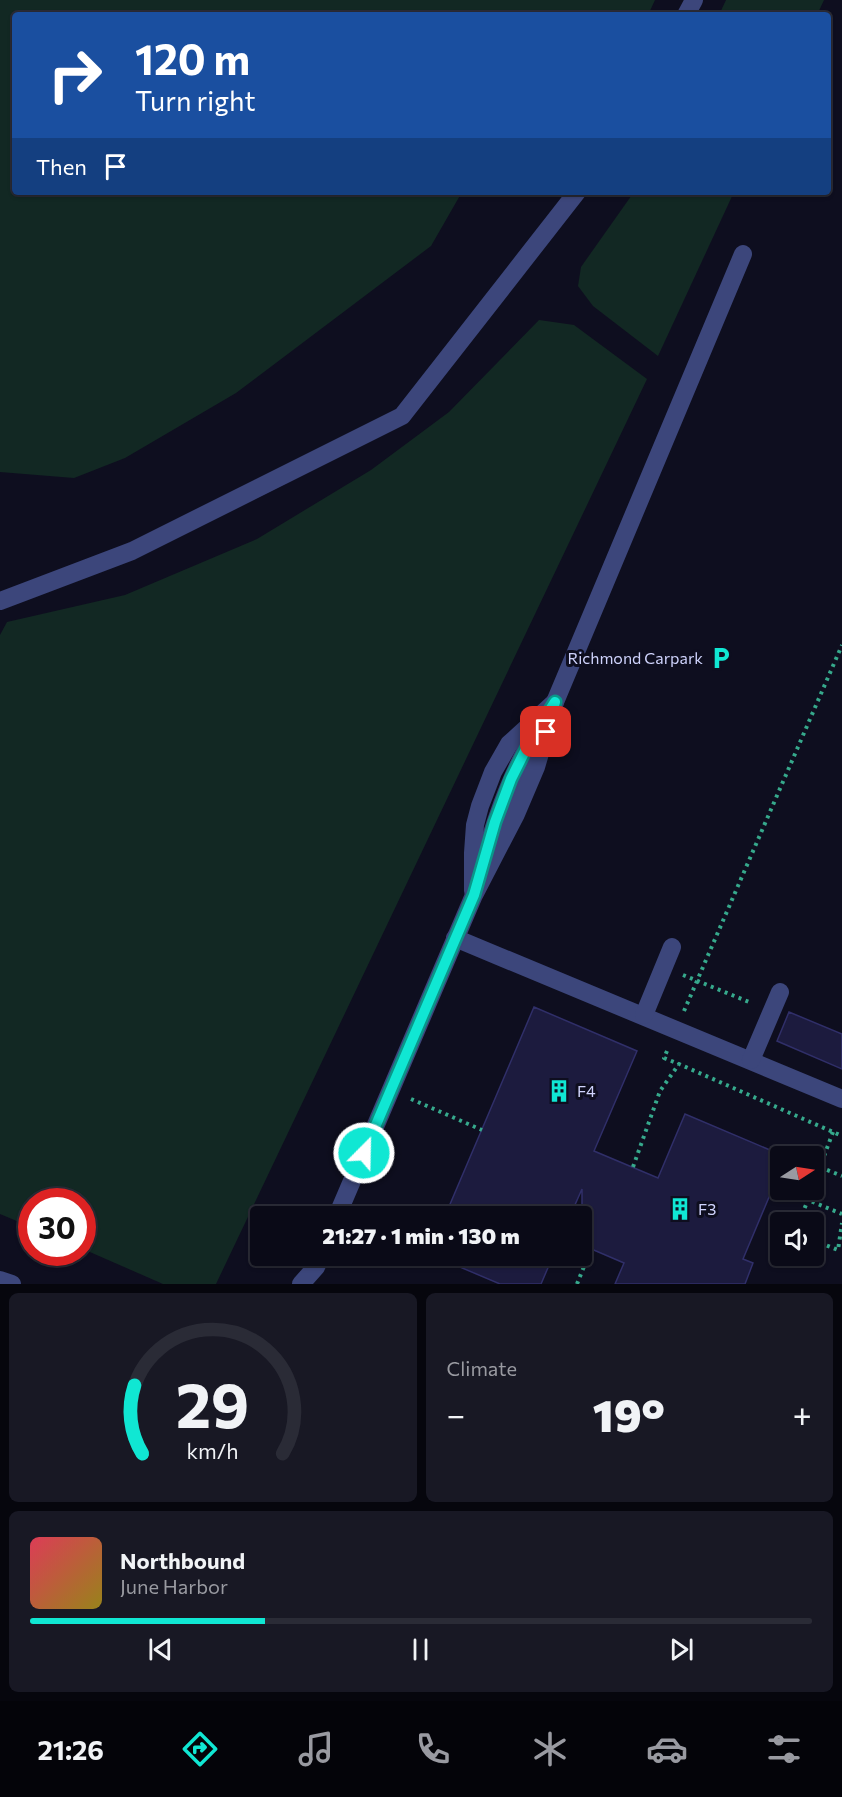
<!DOCTYPE html>
<html lang="en">
<head>
<meta charset="utf-8">
<style>
  :root { --surface:#0a0a17; --page:#181824; --text:#f1f3f6; --muted:#999aa1; --line:#2a2b36; --accent:#10e7d3 }
  body { margin:0; font-family:Commissioner,sans-serif; background:var(--page); color:var(--text); height:100vh; display:flex; flex-direction:column; font-size:22px; white-space:nowrap }
  * { box-sizing:border-box; margin:0 }
  p { font-size:20px; color:var(--muted) }
  .icon { flex:none; width:33px; height:33px; fill:none; stroke:currentColor; stroke-width:2; stroke-linecap:round; stroke-linejoin:round }
  .map { position:relative; height:1284px; overflow:hidden }
  .details { display:flex; flex-direction:column; gap:9px; padding:9px; background:#06060d; flex:1 }
  .details>* { flex:none }
  .top-card { position:absolute; left:12px; top:12px; width:819px; height:183px; border-radius:6px; box-shadow:0 2px 4px #0004,0 0 0 2px var(--line); background:#1a4fa0; color:#fff; overflow:hidden }
  .needle { width:39px; rotate:78deg }
  .buttons { position:absolute; left:770px; top:1146px; display:grid; gap:12px }
  .buttons a { display:grid; place-items:center; width:54px; height:54px; border-radius:6px; background:var(--surface); box-shadow:0 2px 4px #0004,0 0 0 2px var(--line); font-size:30px }
  .speed { position:absolute; left:18px; top:1188px; display:flex; gap:12px; font-size:30px; font-weight:700; text-align:center }
  .speed>* { display:grid; place-content:center; width:78px; height:78px; border-radius:50%; background:var(--surface); box-shadow:0 2px 4px #0004,0 0 0 2px var(--line); line-height:1 }
  .speed .limit { border:9px solid #d22; background:#fff; color:#111 }
  .pin { position:absolute; display:grid; place-items:center; width:51px; height:51px; color:#fff; margin:-26px; border-radius:12px; box-shadow:0 3px 9px #0006 }
  .me { position:absolute; width:66px; margin:-33px; rotate:23deg; stroke-linejoin:round; filter:drop-shadow(0 0 4px #0008) }
  .turn { display:flex; align-items:center; gap:21px; height:126px; padding:0 24px; font-size:27px }
  .turn .icon { width:78px; height:78px; stroke-width:2.5 }
  .turn b { display:block; font-size:42px; line-height:51px }
  .then { display:flex; align-items:center; height:57px; padding:0 24px; background:#0003; gap:12px; font-size:22px }
  .big { font-size:45px; font-weight:800; line-height:1.1 }
  .details .tile { flex:1; display:flex; flex-direction:column; justify-content:center; gap:9px; min-width:0; padding:0 21px; border-radius:9px; background:var(--page) }
  .details .dial { align-items:center; gap:0 }
  .dial svg { height:156px; overflow:visible; fill:none; stroke:var(--line); stroke-width:7; stroke-linecap:round; text-anchor:middle }
  .dial text { fill:var(--text); stroke:none }
  .song { display:flex; align-items:center; gap:18px }
  .cover { width:72px; height:72px; border-radius:9px; background:linear-gradient(135deg,hsl(350 70% 55%),hsl(50 70% 35%)) }
  .played { height:6px; border-radius:3px; background:linear-gradient(90deg,var(--accent) 30%,var(--line) 30%) }
  .keys { display:flex; justify-content:space-around; direction:ltr }
  .heat { display:flex; justify-content:space-between; align-items:center; font-size:33px; direction:ltr }
  .details .tiles { flex:1; display:grid; gap:9px; grid-template-columns:1fr 1fr }
  .tile:last-child { grid-column:span 2 }
  .trip { position:absolute; left:250px; top:1206px; width:342px; height:60px; border-radius:6px; background:var(--surface); box-shadow:0 2px 4px #0004,0 0 0 2px var(--line); font-weight:800; line-height:60px; text-align:center }
  .dock { display:flex; height:96px; justify-content:space-around; align-items:center; background:#040409; color:var(--muted) }
  .dock .icon { width:42px; height:42px }
  .dock .on { color:var(--accent) }
  .dock b { font-size:27px; color:var(--text) }
  .map>svg:first-child { display:block }
  .green { fill:#122823 }
  .building { fill:#1c1b3e; stroke:#302f69; stroke-width:1.5 }
  .lines { fill:none; stroke-linecap:round; stroke-linejoin:round }
  .path { stroke:#36a98c; stroke-width:4; stroke-dasharray:3 4.5; stroke-linecap:butt }
  .minor { stroke:#3c467b; stroke-width:18 }
  .route-casing { stroke:#0a9689; stroke-width:15 }
  .route { stroke:#10e7d3; stroke-width:10 }
  .labels { text-anchor:middle; stroke-width:6; stroke-linejoin:round; paint-order:stroke }
  .poi-label { font-size:16px; fill:#cfd3fc; stroke:#0e0e1f; text-anchor:start }
</style>
</head>
<body>
<div class="map">
<svg width="842" height="1284" viewBox="0 0 842 1284">
  <rect width="100%" height="100%" fill="#0e0e1f"/>
  <g class="green">
    <path d="M0,0H655L648,15H15V192H462L431,246L236,393L125,458L74,478L0,472Z"/>
    <path d="M726,0H824L817,15H719Z"/>
    <path d="M634,192H734L658,356L593,306L578,286L581,267Z"/>
    <path d="M539,320L574,325L647,379L216,1284H163L83,1249L82,1202H32L31,1227L0,1214V635L7,622L125,595L257,539L371,470L449,412Z"/>
  </g>
  <g class="building">
    <path d="M534,1007L637,1051L594,1151L658,1178L685,1114L784,1156H780V1171L743,1259L753,1263L745,1284H615L624,1263L582,1245V1189L570,1216H445Z"/>
    <path d="M789,1012L842,1034V1069L777,1041Z"/>
    <path d="M434,1256H553L541,1284H500Z"/>
  </g>
  <g class="lines">
    <g class="path">
      <path d="M683,975L749,1002"/>
      <path d="M684,1011L842,645"/>
      <path d="M667,1051L664,1058L679,1064"/>
      <path d="M411,1099L482,1130"/>
      <path d="M833,1132L820,1167L842,1176"/>
      <path d="M633,1167L660,1091L679,1064L842,1136"/>
      <path d="M813,1186L820,1167"/>
      <path d="M812,1190L808,1200L842,1214"/>
      <path d="M799,1222L808,1200"/>
      <path d="M813,1240L838,1250L842,1223"/>
      <path d="M577,1284L591,1249"/>
    </g>
    <g class="minor">
      <path d="M686,15L694,0"/>
      <path d="M0,601L132,551L402,416L577,192"/>
      <path d="M484,860C498,811 515,764 543,721"/>
      <path d="M473,891V853L475,825L480,806L493,772L509,744L555,702"/>
      <path d="M455,938L842,1099"/>
      <path d="M644,1015L672,947"/>
      <path d="M751,1060L780,992"/>
      <path d="M337,1216L474,895L516,814L536,767L555,702L743,254"/>
      <path d="M0,1280L12,1284"/>
      <path d="M301,1284L316,1267L321,1256"/>
    </g>
  </g>
  <g class="lines">
    <g class="route-casing">
      <path id="route" d="M364,1153L474,895L495,822L511,779L530,741L555,702L546,732"/>
    </g>
    <use href="#route" class="route"/>
  </g>
  <defs>
    <g id="parking-bare" transform="scale(1.8)"><path d="M-3.5-5.5H1a3.5 3.5 0 0 1 0 7H-1V5.5H-3.5ZM-1-3.4V-.6H.8a1.4 1.4 0 0 0 0-2.8Z" fill="#10e7d3" stroke="#0e0e1f" stroke-width="2.5" paint-order="stroke"/></g>
    <g id="building-bare" transform="scale(1.8)"><path d="M-4-6H4V6H1V3H-1V6H-4ZM-2.5-4.3h1.7v1.8h-1.7ZM.8-4.3h1.7v1.8H.8ZM-2.5-1h1.7V.8h-1.7ZM.8-1h1.7V.8H.8Z" fill="#10e7d3" stroke="#0e0e1f" stroke-width="2.5" paint-order="stroke"/></g>
  </defs>
  <g fill-rule="evenodd">
    <use href="#parking-bare" x="721" y="658"/>
    <use href="#building-bare" x="559" y="1091"/>
    <use href="#building-bare" x="680" y="1209"/>
  </g>
  <g class="labels">
    <g class="poi-label">
      <text x="703" y="664" text-anchor="end">Richmond Carpark</text>
      <text x="577" y="1097">F4</text>
      <text x="698" y="1215">F3</text>
    </g>
  </g>
</svg>
<div class="buttons">
<a><svg class="needle" viewBox="-14 -14 28 28"><path d="M0-13l5 13h-10z" fill="#e53935"/><path d="M0 13l5-13h-10z" fill="#999aa1"/></svg></a>
<a><svg class="icon" aria-label="sound" viewBox="0 0 24 24"><path d="M4 9h4l5-4v14l-5-4H4zM17 9q2 3 0 6"/></svg></a>
</div>
<div class="speed"><div class="limit">30</div></div>
<div class="pin" style="left:546px;top:732px;background:#d93025"><svg class="icon" aria-label="arrive" viewBox="0 0 24 24"><path d="M6 21V4h12l-3 4 3 4H6"/></svg></div>
<svg class="me" style="left:364px;top:1153px" viewBox="-20 -20 40 40"><circle r="17" fill="#10e7d3" stroke="#fff" stroke-width="3"/><path d="M0-11L8 9 0 5-8 9z" fill="#fff"/></svg>
<div class="trip">21:27 · 1 min · 130 m</div>
<div class="top-card">
<div class="turn"><svg class="icon" aria-label="right" viewBox="0 0 24 24"><path d="M7 20v-9h11M14 6l5 5-5 5"/></svg><div><b>120 m</b>Turn right</div></div>
<div class="then">Then<svg class="icon" aria-label="arrive" viewBox="0 0 24 24"><path d="M6 21V4h12l-3 4 3 4H6"/></svg></div>
</div>
</div>
<section class="details">
<div class="tiles">
<div class="tile dial"><svg viewBox="0 0 100 80">
<path d="M14 69A42 42 0 1 1 86 69"/>
<path d="M14 69A42 42 0 0 1 10 34" stroke="#10e7d3"/>
<text x="50" y="56" font-size="32" font-weight="700">29</text>
<text x="50" y="72" font-size="11">km/h</text>
</svg></div>
<div class="tile"><p>Climate</p>
<div class="heat"><a>−</a><b class="big">19°</b><a>+</a></div>
</div>
<div class="tile">
<div class="song"><i class="cover"></i><div><b>Northbound</b><p>June Harbor</p></div></div>
<div class="played"></div>
<div class="keys"><svg class="icon" aria-label="previous" viewBox="0 0 24 24"><path d="M18 5L8 12l10 7zM5 5v14"/></svg><svg class="icon" aria-label="pause" viewBox="0 0 24 24"><path d="M8 5v14M16 5v14"/></svg><svg class="icon" aria-label="next" viewBox="0 0 24 24"><path d="M6 5l10 7-10 7zM19 5v14"/></svg></div>
</div>
</div>
</section>
<nav class="dock">
<b>21:26</b>
<svg class="icon on" aria-label="directions" viewBox="0 0 24 24"><path d="M12 3l9 9-9 9-9-9zM9 14v-3h6M13 9l2 2-2 2"/></svg>
<svg class="icon" aria-label="music" viewBox="0 0 24 24"><path d="M9 18V5l10-2v13"/><circle cx="6" cy="18" r="3"/><circle cx="16" cy="16" r="3"/></svg>
<svg class="icon" aria-label="phone" viewBox="0 0 24 24"><path d="M5 4h4l2 5-3 2q2 4 5 5l2-3 5 2v4C11 20 4 13 5 4z"/></svg>
<svg class="icon" aria-label="climate" viewBox="0 0 24 24"><path d="M12 3v18M4 7l16 10M4 17L20 7"/></svg>
<svg class="icon" aria-label="car" viewBox="0 0 24 24"><path d="M5 17H2v-5l4-1 3-4h7l3 4 3 1v5h-3M9 17h6M6 11h13"/><circle cx="7" cy="17" r="2"/><circle cx="17" cy="17" r="2"/></svg>
<svg class="icon" aria-label="filters" viewBox="0 0 24 24"><path d="M4 7h16M4 17h16"/><circle cx="9" cy="7" r="2"/><circle cx="15" cy="17" r="2"/></svg>
</nav>
</body>
</html>
